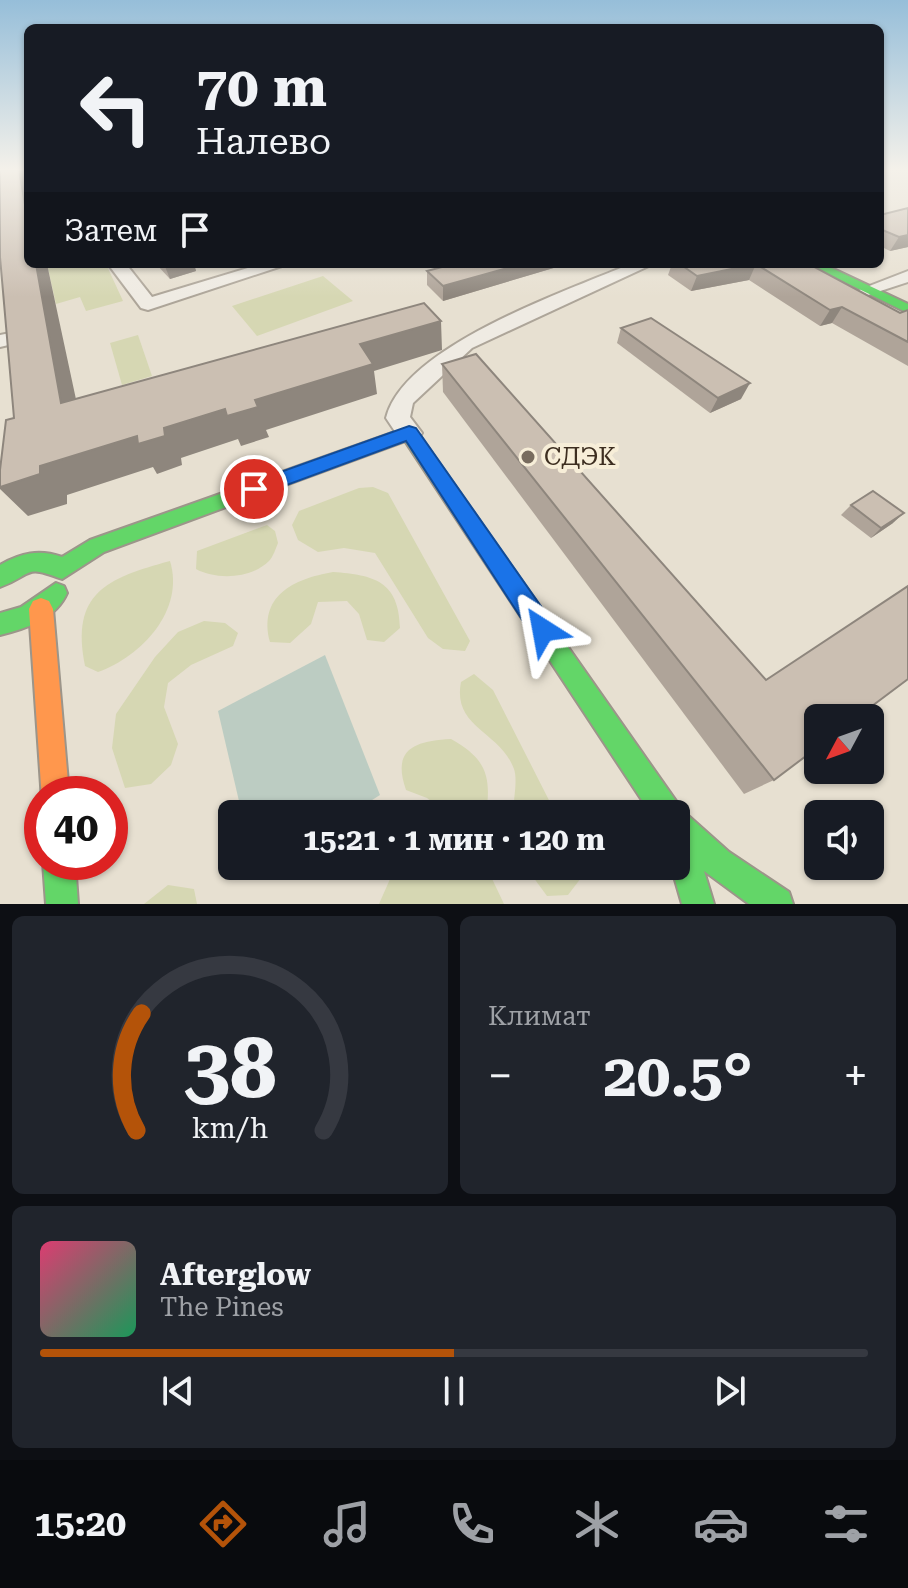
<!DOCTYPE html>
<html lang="ru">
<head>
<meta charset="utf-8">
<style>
  :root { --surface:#171b24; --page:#20242c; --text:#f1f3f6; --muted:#9ea1a6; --line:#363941; --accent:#b45309 }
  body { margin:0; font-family:"Roboto Serif",serif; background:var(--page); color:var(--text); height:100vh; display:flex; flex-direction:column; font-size:30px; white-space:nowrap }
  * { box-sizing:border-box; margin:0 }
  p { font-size:26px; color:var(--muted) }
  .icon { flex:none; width:44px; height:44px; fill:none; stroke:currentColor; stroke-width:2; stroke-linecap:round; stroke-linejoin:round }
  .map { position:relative; height:904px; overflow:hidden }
  .side { display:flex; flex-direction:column; gap:12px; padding:12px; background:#0d0f14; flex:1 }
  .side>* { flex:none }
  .hud { position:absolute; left:24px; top:24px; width:860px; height:244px; border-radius:12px; box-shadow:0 2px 6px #0004; background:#171b24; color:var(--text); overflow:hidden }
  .needle { width:52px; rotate:229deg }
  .controls { position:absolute; left:804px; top:704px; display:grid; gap:16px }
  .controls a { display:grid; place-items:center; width:80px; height:80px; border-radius:12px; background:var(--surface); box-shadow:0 2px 6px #0004; font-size:40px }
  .speed { position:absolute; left:24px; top:776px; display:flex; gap:16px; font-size:40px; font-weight:700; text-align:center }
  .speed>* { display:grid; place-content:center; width:104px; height:104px; border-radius:50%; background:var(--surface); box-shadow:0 2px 6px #0004; line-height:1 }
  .speed .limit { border:12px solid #d22; background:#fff; color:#111 }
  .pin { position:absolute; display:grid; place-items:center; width:68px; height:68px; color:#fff; margin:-34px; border:4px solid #fff; border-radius:50%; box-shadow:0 2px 8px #0007 }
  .me { position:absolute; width:88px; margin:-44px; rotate:326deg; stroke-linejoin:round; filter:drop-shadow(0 0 6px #0008) }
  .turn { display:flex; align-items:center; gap:28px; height:168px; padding:0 40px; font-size:36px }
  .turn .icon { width:104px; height:104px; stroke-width:2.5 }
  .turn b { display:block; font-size:56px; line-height:68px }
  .then { display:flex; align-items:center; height:76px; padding:0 40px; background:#0003; gap:16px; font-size:30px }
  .big { font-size:60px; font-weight:700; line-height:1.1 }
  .side .card { flex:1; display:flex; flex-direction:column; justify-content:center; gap:12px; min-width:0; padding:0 28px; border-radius:12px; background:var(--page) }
  .side .dial { align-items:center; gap:0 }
  .dial svg { height:208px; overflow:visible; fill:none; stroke:var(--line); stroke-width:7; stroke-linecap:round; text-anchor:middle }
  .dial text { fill:var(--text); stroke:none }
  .song { display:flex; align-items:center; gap:24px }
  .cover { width:96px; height:96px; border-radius:12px; background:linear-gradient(135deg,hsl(340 70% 55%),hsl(150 70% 35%)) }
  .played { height:8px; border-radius:4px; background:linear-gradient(90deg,var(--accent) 50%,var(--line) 50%) }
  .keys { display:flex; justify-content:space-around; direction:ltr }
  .heat { display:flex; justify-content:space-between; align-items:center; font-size:44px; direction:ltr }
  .side .tiles { flex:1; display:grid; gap:12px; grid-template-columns:1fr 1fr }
  .card:last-child { grid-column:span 2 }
  .trip { position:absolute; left:218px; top:800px; width:472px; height:80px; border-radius:12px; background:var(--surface); box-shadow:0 2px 6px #0004; font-weight:700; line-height:80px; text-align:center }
  .tabs { display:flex; height:128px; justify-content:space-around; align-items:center; background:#090b0e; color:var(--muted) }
  .tabs .icon { width:56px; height:56px }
  .tabs .active { color:var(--accent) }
  .tabs b { font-size:36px; color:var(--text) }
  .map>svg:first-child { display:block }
  .green { fill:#d6d7b3 }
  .water { fill:#bcccc2 }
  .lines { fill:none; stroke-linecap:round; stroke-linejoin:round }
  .street-casing { stroke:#ada599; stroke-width:4 }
  .fast-casing { stroke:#9c958a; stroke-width:4 }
  .slow-casing { stroke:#9c958a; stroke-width:4 }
  .street { fill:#efebe3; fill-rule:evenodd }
  .fast { fill:#63d668; fill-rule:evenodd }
  .slow { fill:#ff974d; fill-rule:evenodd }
  .wall { fill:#afa499 }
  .shaded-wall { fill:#8e867d }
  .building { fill:#cbbfb2; stroke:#8e867d; stroke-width:2 }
  .route { fill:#1a73e8; stroke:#114b97; stroke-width:2 }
  .poi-dot { fill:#786c5e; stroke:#f7eed8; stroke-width:3 }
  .labels { text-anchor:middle; stroke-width:8; stroke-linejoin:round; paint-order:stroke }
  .poi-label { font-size:24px; fill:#3d2e20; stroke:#f7eed8; text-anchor:start }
</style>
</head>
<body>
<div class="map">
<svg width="908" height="904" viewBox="0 0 908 904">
  <rect width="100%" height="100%" fill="#e7e0d1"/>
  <g class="green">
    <path d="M47,264H106L123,301L86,311L80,297L56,304Z"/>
    <path d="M323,276L353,301L257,336L232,306Z"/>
    <path d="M138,335L152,376L122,385L110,343Z"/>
    <path d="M373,487L388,493L470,641L465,651L443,649L428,638L375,553L344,548L318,552L298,540L292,525L299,511L359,488Z"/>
    <path d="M267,525L275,531L278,543C276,548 273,557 269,561C251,579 216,580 196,569L197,551Z"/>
    <path d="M170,561C185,610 142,656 98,672L85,666C70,593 107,578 170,561Z"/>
    <path d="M333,572C374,575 399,581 400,628L384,642L367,640L359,614L347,601L318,602L311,624L290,643L270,642C258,596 293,579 333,572Z"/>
    <path d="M204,621L225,623L238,633L233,646L191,665L168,683L164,707L178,744L171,765L151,784L125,788L112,748L116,714L155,657L178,632Z"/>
    <path d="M474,674L493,690L556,814H513C513,801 518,781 514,769C500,731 452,728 461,682Z"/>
    <path d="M451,739C485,758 492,775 486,814H448L427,798L406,790C392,750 413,741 451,739Z"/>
    <path d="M412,866H486L504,904H379L390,879Z"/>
    <path d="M525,866H578L581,878L568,895L547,896Z"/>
    <path d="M168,885L194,889L197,904H144Z"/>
  </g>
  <path class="water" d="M325,655L380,795L350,814H242L218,711Z"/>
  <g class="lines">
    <g class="street-casing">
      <g id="street">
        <path d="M108,264H126L152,297L261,264H288L148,310L141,308Z"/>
        <path d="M630,264H653L472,348L413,403L410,417L422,433L418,439H400L386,418C404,346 565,292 630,264Z"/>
        <path d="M908,271V282L868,295L859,290Z"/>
        <path d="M10,333L20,339L17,343L0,347V335Z"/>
      </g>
    </g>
    <g class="fast-casing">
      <g id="fast">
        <path d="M808,264H823L908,304V313Z"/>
        <path d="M409,427L415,429L683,811L729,852L789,892L793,904H749L704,871L714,904H682L671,866H676V814H651L405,441L104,552L62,579C22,564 35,574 0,587V565C21,553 39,549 62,557L90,540Z"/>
        <path d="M56,583L64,586L67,593C56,619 25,629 0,635V613L21,607Z"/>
        <path d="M43,862H75L78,904H46Z"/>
      </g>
    </g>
    <g class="slow-casing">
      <path id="slow" d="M41,598L49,601L53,609L69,794H42V800L29,609L33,601Z"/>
    </g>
    <use href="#street" class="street"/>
    <use href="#fast" class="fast"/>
    <use href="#slow" class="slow"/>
  </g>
  <g class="wall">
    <path d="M880,215L908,247L890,251L880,246Z"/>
    <path d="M156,264H194L196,271L170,279Z"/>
    <path d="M453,264H567L443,301L427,285V271Z"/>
    <path d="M672,264H809L900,313L908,310V366L832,323L820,326L749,280L691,291L668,275Z"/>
    <path d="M621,328L741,399L710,413L617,343Z"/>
    <path d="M442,364L774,780L744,794L443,392Z"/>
    <path d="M851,505L893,523L871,538L841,515Z"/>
  </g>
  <g class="shaded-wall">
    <path d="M19,170H28V222Z"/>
    <path d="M908,235V247L890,251L899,237Z"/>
    <path d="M36,264H47L83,432L61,403Z"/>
    <path d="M164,264H194L196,271L170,279Z"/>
    <path d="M522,264H567L443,301V286Z"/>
    <path d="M756,264L749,280L691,291L697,276Z"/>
    <path d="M842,307L832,323L820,326L830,310Z"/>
    <path d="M441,321L442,350L374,371L377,394L266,430L269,437L241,446L238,439L181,458L182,465L157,474L153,467L67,495V504L28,516L0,489V487L40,466L255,400L360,344Z"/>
    <path d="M750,383L741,399L710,413L718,398Z"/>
    <path d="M904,513L893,523L871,538L881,528Z"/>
  </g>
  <g class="building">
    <path d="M0,170H19L28,222V264H36L61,403L424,303L441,321L360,344L373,364L255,400L258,407L227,416L225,409L164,428L165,436L138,444L137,436L40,466V474L0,487V470L6,420L14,418L0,257Z"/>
    <path d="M908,208V235L899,237L880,229V215Z"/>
    <path d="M453,264H522L443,286L427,271Z"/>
    <path d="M680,264H809L900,313L908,310V342L842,307L830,310L756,264L697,276Z"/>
    <path d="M651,318L750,383L718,398L621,328Z"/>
    <path d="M476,354L766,680L908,586V679L856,718H818V747L774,780L442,364Z"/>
    <path d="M873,491L904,513L881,528L851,505Z"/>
  </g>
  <linearGradient id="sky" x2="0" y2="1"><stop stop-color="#96bed9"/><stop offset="0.57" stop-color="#f4f1ea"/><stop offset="1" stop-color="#f4f1ea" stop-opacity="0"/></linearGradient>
  <rect width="908" height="297" fill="url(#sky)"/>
  <path class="route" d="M409,426L416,428L552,622L555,630L552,638L543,642L534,638L406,441L254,497L244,489L247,484Z"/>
  <circle class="poi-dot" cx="528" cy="457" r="8"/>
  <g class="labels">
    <g class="poi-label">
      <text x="544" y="465">СДЭК</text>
    </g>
  </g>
</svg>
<div class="controls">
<a><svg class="needle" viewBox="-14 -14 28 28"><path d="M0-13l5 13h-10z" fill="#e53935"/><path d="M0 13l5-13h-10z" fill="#9ea1a6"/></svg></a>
<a><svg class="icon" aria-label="sound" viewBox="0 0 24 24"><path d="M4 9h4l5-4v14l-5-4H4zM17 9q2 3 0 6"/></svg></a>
</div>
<div class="speed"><div class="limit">40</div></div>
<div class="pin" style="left:254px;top:489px;background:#d93025"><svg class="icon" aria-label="arrive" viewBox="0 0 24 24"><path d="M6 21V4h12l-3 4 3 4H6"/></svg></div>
<svg class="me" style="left:543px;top:630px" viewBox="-20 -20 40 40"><path d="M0-17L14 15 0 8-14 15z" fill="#1a73e8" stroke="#fff" stroke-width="4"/></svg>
<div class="trip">15:21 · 1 мин · 120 m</div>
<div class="hud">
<div class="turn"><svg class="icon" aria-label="left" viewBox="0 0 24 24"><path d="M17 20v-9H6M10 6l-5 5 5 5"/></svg><div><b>70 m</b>Налево</div></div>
<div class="then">Затем<svg class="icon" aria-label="arrive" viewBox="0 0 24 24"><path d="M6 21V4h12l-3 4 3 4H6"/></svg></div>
</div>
</div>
<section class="side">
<div class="tiles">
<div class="card dial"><svg viewBox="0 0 100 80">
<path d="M14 69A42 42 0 1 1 86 69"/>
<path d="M14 69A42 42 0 0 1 16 24" stroke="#b45309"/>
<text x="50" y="56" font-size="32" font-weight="700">38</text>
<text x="50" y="72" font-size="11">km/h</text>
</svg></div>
<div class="card"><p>Климат</p>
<div class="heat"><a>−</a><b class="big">20.5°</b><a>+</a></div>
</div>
<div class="card">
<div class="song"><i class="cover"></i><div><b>Afterglow</b><p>The Pines</p></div></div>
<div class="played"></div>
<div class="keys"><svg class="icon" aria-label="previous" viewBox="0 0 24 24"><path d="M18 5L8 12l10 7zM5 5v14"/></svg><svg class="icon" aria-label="pause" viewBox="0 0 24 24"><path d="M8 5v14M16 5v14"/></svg><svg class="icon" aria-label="next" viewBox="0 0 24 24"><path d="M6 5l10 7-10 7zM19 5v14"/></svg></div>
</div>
</div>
</section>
<nav class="tabs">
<b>15:20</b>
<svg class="icon active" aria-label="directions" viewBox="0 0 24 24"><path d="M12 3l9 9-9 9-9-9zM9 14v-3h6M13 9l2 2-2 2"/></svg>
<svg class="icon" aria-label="music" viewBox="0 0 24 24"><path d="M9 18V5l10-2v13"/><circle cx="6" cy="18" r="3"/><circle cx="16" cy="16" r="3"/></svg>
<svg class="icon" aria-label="phone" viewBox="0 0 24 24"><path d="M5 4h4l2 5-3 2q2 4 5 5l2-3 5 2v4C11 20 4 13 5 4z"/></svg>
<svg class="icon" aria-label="climate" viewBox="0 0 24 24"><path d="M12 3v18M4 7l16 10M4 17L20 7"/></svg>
<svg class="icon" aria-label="car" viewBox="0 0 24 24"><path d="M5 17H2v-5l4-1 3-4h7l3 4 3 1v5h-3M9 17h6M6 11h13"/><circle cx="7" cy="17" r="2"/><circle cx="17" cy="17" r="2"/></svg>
<svg class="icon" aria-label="filters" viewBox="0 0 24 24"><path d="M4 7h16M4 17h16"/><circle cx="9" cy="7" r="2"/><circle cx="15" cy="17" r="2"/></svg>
</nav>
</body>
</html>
